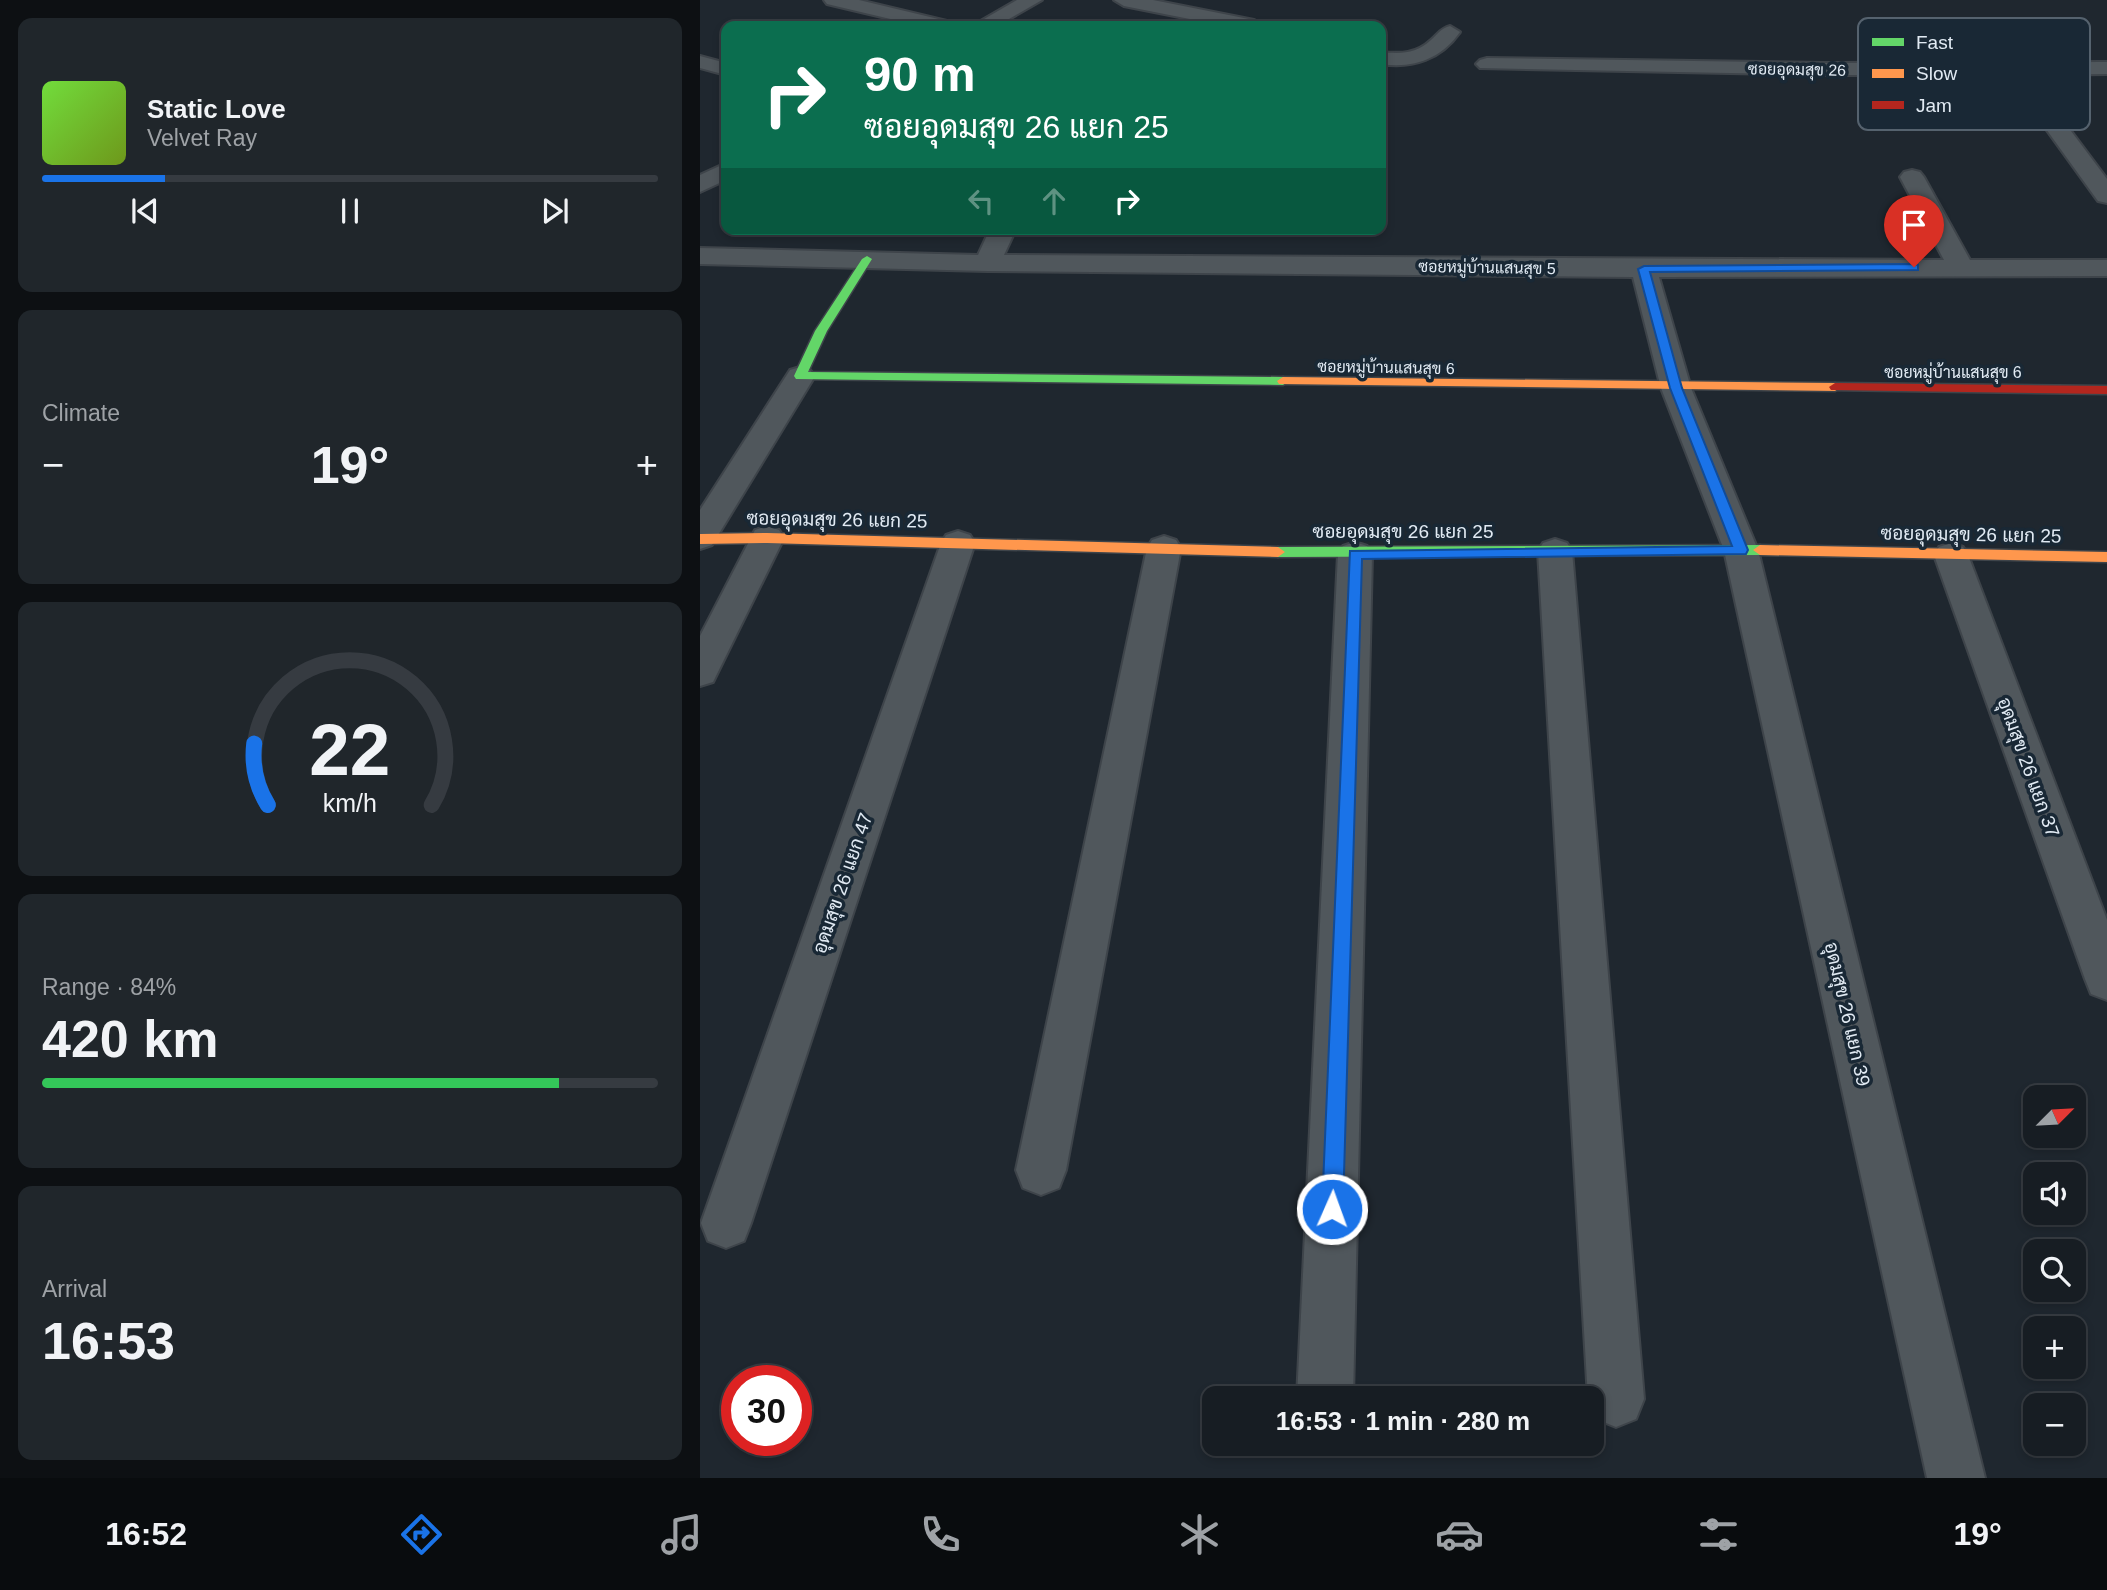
<!DOCTYPE html>
<html lang="en">
<head>
<meta charset="utf-8">
<style>
  :root { --surface:#171d23; --page:#20262b; --text:#f1f3f6; --muted:#9ea2a6; --line:#363b41; --accent:#1a73e8 }
  body { margin:0; font-family:Arial,Sarabun,sans-serif; background:var(--page); color:var(--text); height:100vh; display:flex; flex-direction:column; font-size:26px; white-space:nowrap }
  * { box-sizing:border-box; margin:0 }
  p { font-size:23px; color:var(--muted) }
  .icon { flex:none; width:38px; height:38px; fill:none; stroke:currentColor; stroke-width:2; stroke-linecap:round; stroke-linejoin:round }
  .map { position:relative; flex:1; overflow:hidden }
  .drawer { display:flex; flex-direction:column; gap:18px; padding:18px; background:#0d1013; width:700px }
  .drawer>* { flex:none }
  .hud { position:absolute; left:21px; top:21px; width:665px; height:214px; border-radius:14px; box-shadow:0 4px 10px #0003,0 0 0 2px var(--line); background:#0b6e4f; color:#fff; overflow:hidden }
  .needle { width:46px; rotate:66deg }
  .buttons { position:absolute; left:1323px; top:1085px; display:grid; gap:14px }
  .buttons a { display:grid; place-items:center; width:63px; height:63px; border-radius:14px; background:var(--surface); box-shadow:0 4px 10px #0003,0 0 0 2px var(--line); font-size:35px }
  .speed { position:absolute; left:21px; top:1365px; display:flex; gap:14px; font-size:35px; font-weight:700; text-align:center }
  .speed>* { display:grid; place-content:center; width:91px; height:91px; border-radius:50%; background:var(--surface); box-shadow:0 4px 10px #0003,0 0 0 2px var(--line); line-height:1 }
  .speed .limit { border:10px solid #d22; background:#fff; color:#111 }
  .pin { position:absolute; display:grid; place-items:center; width:60px; height:60px; color:#fff; margin:-72px -30px; border-radius:50% 50% 50% 0; rotate:-45deg; box-shadow:0 0 7px #0007 }
  .pin .icon { rotate:45deg }
  .me { position:absolute; width:77px; margin:-38px; rotate:2deg; stroke-linejoin:round; filter:drop-shadow(0 0 5px #0008) }
  .turn { display:flex; align-items:center; gap:24px; height:147px; padding:0 28px; font-size:32px }
  .turn .icon { width:91px; height:91px; stroke-width:2.5 }
  .turn b { display:block; font-size:49px; line-height:60px }
  .lanes { display:flex; align-items:center; height:66px; padding:0 28px; background:#0003; justify-content:center; gap:35px; direction:ltr }
  .lanes .off { opacity:.35 }
  .big { font-size:52px; font-weight:700; line-height:1.1 }
  .drawer .card { flex:1; display:flex; flex-direction:column; justify-content:center; gap:10px; min-width:0; padding:0 24px; border-radius:14px; background:var(--page) }
  .drawer .dial { align-items:center; gap:0 }
  .dial svg { height:182px; overflow:visible; fill:none; stroke:var(--line); stroke-width:7; stroke-linecap:round; text-anchor:middle }
  .dial text { fill:var(--text); stroke:none }
  .song { display:flex; align-items:center; gap:21px }
  .cover { width:84px; height:84px; border-radius:10px; background:linear-gradient(135deg,hsl(100 70% 55%),hsl(80 70% 35%)) }
  .played { height:7px; border-radius:4px; background:linear-gradient(90deg,var(--accent) 20%,var(--line) 20%) }
  .keys { display:flex; justify-content:space-around; direction:ltr }
  .heat { display:flex; justify-content:space-between; align-items:center; font-size:38px; direction:ltr }
  .charge { height:10px; border-radius:5px; background:linear-gradient(90deg,#34c759 84%,var(--line) 0) }
  .trip { position:absolute; left:502px; top:1386px; width:402px; height:70px; border-radius:14px; background:var(--surface); box-shadow:0 4px 10px #0003,0 0 0 2px var(--line); font-weight:700; line-height:70px; text-align:center }
  .tabs { display:flex; height:112px; justify-content:space-around; align-items:center; background:#090c0e; color:var(--muted) }
  .tabs .icon { width:49px; height:49px }
  .tabs .on { color:var(--accent) }
  .tabs b { font-size:32px; color:var(--text) }
  main { display:flex; flex:1; min-height:0 }
  .map>svg:first-child { display:block }
  .lines { fill:none; stroke-linecap:round; stroke-linejoin:round }
  .street-casing { stroke:#3e444a; stroke-width:4 }
  .fast-casing { stroke:#3e444a; stroke-width:3 }
  .slow-casing { stroke:#3e444a; stroke-width:3 }
  .jam-casing { stroke:#3e444a; stroke-width:3 }
  .street { fill:#50575c; fill-rule:evenodd }
  .fast { fill:#63d668; fill-rule:evenodd }
  .slow { fill:#ff974d; fill-rule:evenodd }
  .jam { fill:#b3261e; fill-rule:evenodd }
  .route { fill:#1a73e8; stroke:#114b97; stroke-width:2 }
  .labels { text-anchor:middle; stroke-width:7; stroke-linejoin:round; paint-order:stroke }
  .far-street-label { font-size:16px; fill:#e1eaf3; stroke:#192835 }
  .street-label { font-size:19px; fill:#e1eaf3; stroke:#192835 }
  .key { fill:#192835; stroke:#55626e; stroke-width:2 }
  .key-label { font-size:19px; fill:#e1eaf3 }
</style>
</head>
<body>
<main>
<section class="drawer">
<div class="card">
<div class="song"><i class="cover"></i><div><b>Static Love</b><p>Velvet Ray</p></div></div>
<div class="played"></div>
<div class="keys"><svg class="icon" aria-label="previous" viewBox="0 0 24 24"><path d="M18 5L8 12l10 7zM5 5v14"/></svg><svg class="icon" aria-label="pause" viewBox="0 0 24 24"><path d="M8 5v14M16 5v14"/></svg><svg class="icon" aria-label="next" viewBox="0 0 24 24"><path d="M6 5l10 7-10 7zM19 5v14"/></svg></div>
</div>
<div class="card"><p>Climate</p>
<div class="heat"><a>−</a><b class="big">19°</b><a>+</a></div>
</div>
<div class="card dial"><svg viewBox="0 0 100 80">
<path d="M14 69A42 42 0 1 1 86 69"/>
<path d="M14 69A42 42 0 0 1 8 42" stroke="#1a73e8"/>
<text x="50" y="56" font-size="32" font-weight="700">22</text>
<text x="50" y="72" font-size="11">km/h</text>
</svg></div>
<div class="card"><p>Range · 84%</p><b class="big">420 km</b><div class="charge"></div></div>
<div class="card"><p>Arrival</p><b class="big">16:53</b></div>
</section>
<div class="map">
<svg width="1407" height="1478" viewBox="0 0 1407 1478">
  <rect width="100%" height="100%" fill="#1f272f"/>
  <g class="lines">
    <g class="street-casing">
      <g id="street">
        <path d="M124,0H159L251,22L254,26H220L127,4Z"/>
        <path d="M317,0H342L297,26H272Z"/>
        <path d="M414,0H453L554,20L564,26H525L424,6Z"/>
        <path d="M750,26L760,32C741,59 713,69 681,64V52C701,54 716,54 731,40C738,34 741,28 750,26Z"/>
        <path d="M0,56L26,63V75L0,68Z"/>
        <path d="M787,58L1124,63L1407,62V74L1329,75L1407,179V203L1398,201L1307,75H1124L780,68L776,64L780,60Z"/>
        <path d="M26,163V180L0,192V175Z"/>
        <path d="M1212,170L1220,172L1224,177L1270,260H1407V276L959,277L991,388L1058,550L1285,1478H1227L1024,550L961,388L933,277L287,271L0,264V248L278,255L290,229H316L304,255L1244,260L1200,177L1204,172Z"/>
        <path d="M100,367L110,370L115,376L12,545L0,549V510L90,370Z"/>
        <path d="M67,526L79,530L84,538L13,682L0,686V636L55,530Z"/>
        <path d="M258,531L270,535L275,543L51,1223L44,1241L26,1248L8,1241L1,1223L241,543L246,535Z"/>
        <path d="M464,536L476,540L481,548L366,1170L359,1188L341,1195L323,1188L316,1170L447,548L452,540Z"/>
        <path d="M855,539L867,543L872,551L944,1399L936,1419L916,1427L896,1419L892,1398H888L838,551L843,543Z"/>
        <path d="M655,542L667,546L672,554L653,1398H597L638,554L643,546Z"/>
        <path d="M1251,543L1263,547L1268,555L1407,920V1000L1391,994L1385,979L1234,555L1239,547Z"/>
      </g>
    </g>
    <g class="fast-casing">
      <g id="fast">
        <path d="M167,256L172,259L127,331L108,372L583,377L589,381L583,385L96,379L94,376L115,331L162,259Z"/>
        <path d="M1060,545L1067,550L1060,555L578,557L571,552L578,547Z"/>
      </g>
    </g>
    <g class="slow-casing">
      <g id="slow">
        <path d="M583,377L1135,383L1141,387L1135,391L579,384L577,381Z"/>
        <path d="M67,533L578,547L585,552L578,557L67,543L0,544V534Z"/>
        <path d="M1060,545L1407,552V562L1060,555L1053,550Z"/>
      </g>
    </g>
    <g class="jam-casing">
      <path id="jam" d="M1135,383L1407,386V394L1131,390L1129,387Z"/>
    </g>
    <use href="#street" class="street"/>
    <use href="#fast" class="fast"/>
    <use href="#slow" class="slow"/>
    <use href="#jam" class="jam"/>
  </g>
  <path class="route" d="M1214,264L1218,265V270L950,272L982,388L1048,550L1046,554L662,559L643,1209L639,1216L632,1219L625,1216L622,1209L650,551L1032,546L970,388L938,269L944,266Z"/>
  <g class="labels">
    <g class="far-street-label">
      <text transform="translate(1097 69) rotate(1)" y="6">ซอยอุดมสุข 26</text>
      <text transform="translate(787 267) rotate(1)" y="6">ซอยหมู่บ้านแสนสุข 5</text>
      <text transform="translate(686 367) rotate(1)" y="6">ซอยหมู่บ้านแสนสุข 6</text>
      <text x="1253" y="378">ซอยหมู่บ้านแสนสุข 6</text>
    </g>
    <g class="street-label">
      <text transform="translate(137 519) rotate(1)" y="7">ซอยอุดมสุข 26 แยก 25</text>
      <text x="703" y="538">ซอยอุดมสุข 26 แยก 25</text>
      <text transform="translate(1271 534) rotate(1)" y="7">ซอยอุดมสุข 26 แยก 25</text>
      <text transform="translate(1329 767) rotate(70)" y="7">อุดมสุข 26 แยก 37</text>
      <text transform="translate(142 883) rotate(-71)" y="7">อุดมสุข 26 แยก 47</text>
      <text transform="translate(1148 1014) rotate(77)" y="7">อุดมสุข 26 แยก 39</text>
    </g>
  </g>
  <rect x="1158" y="18" width="232" height="112" rx="10" class="key"/>
  <rect x="1172" y="38" width="32" height="8" fill="#63d668"/>
  <rect x="1172" y="69" width="32" height="9" fill="#ff974d"/>
  <rect x="1172" y="101" width="32" height="8" fill="#b3261e"/>
  <g class="key-label">
    <text x="1216" y="49">Fast</text>
    <text x="1216" y="80">Slow</text>
    <text x="1216" y="112">Jam</text>
  </g>
</svg>
<div class="buttons">
<a><svg class="needle" viewBox="-14 -14 28 28"><path d="M0-13l5 13h-10z" fill="#e53935"/><path d="M0 13l5-13h-10z" fill="#9ea2a6"/></svg></a>
<a><svg class="icon" aria-label="sound" viewBox="0 0 24 24"><path d="M4 9h4l5-4v14l-5-4H4zM17 9q2 3 0 6"/></svg></a>
<a><svg class="icon" aria-label="search" viewBox="0 0 24 24"><circle cx="10" cy="10" r="6"/><path d="M15 15l6 6"/></svg></a>
<a>+</a>
<a>−</a>
</div>
<div class="speed"><div class="limit">30</div></div>
<div class="pin" style="left:1214px;top:267px;background:#d93025"><svg class="icon" aria-label="arrive" viewBox="0 0 24 24"><path d="M6 21V4h12l-3 4 3 4H6"/></svg></div>
<svg class="me" style="left:632px;top:1209px" viewBox="-20 -20 40 40"><circle r="17" fill="#1a73e8" stroke="#fff" stroke-width="3"/><path d="M0-11L8 9 0 5-8 9z" fill="#fff"/></svg>
<div class="trip">16:53 · 1 min · 280 m</div>
<div class="hud">
<div class="turn"><svg class="icon" aria-label="right" viewBox="0 0 24 24"><path d="M7 20v-9h11M14 6l5 5-5 5"/></svg><div><b>90 m</b>ซอยอุดมสุข 26 แยก 25</div></div>
<div class="lanes"><svg class="icon off" aria-label="left" viewBox="0 0 24 24"><path d="M17 20v-9H6M10 6l-5 5 5 5"/></svg><svg class="icon off" aria-label="ahead" viewBox="0 0 24 24"><path d="M12 20V5M6 11l6-6 6 6"/></svg><svg class="icon" aria-label="right" viewBox="0 0 24 24"><path d="M7 20v-9h11M14 6l5 5-5 5"/></svg></div>
</div>
</div>
</main>
<nav class="tabs">
<b>16:52</b>
<svg class="icon on" aria-label="directions" viewBox="0 0 24 24"><path d="M12 3l9 9-9 9-9-9zM9 14v-3h6M13 9l2 2-2 2"/></svg>
<svg class="icon" aria-label="music" viewBox="0 0 24 24"><path d="M9 18V5l10-2v13"/><circle cx="6" cy="18" r="3"/><circle cx="16" cy="16" r="3"/></svg>
<svg class="icon" aria-label="phone" viewBox="0 0 24 24"><path d="M5 4h4l2 5-3 2q2 4 5 5l2-3 5 2v4C11 20 4 13 5 4z"/></svg>
<svg class="icon" aria-label="climate" viewBox="0 0 24 24"><path d="M12 3v18M4 7l16 10M4 17L20 7"/></svg>
<svg class="icon" aria-label="car" viewBox="0 0 24 24"><path d="M5 17H2v-5l4-1 3-4h7l3 4 3 1v5h-3M9 17h6M6 11h13"/><circle cx="7" cy="17" r="2"/><circle cx="17" cy="17" r="2"/></svg>
<svg class="icon" aria-label="filters" viewBox="0 0 24 24"><path d="M4 7h16M4 17h16"/><circle cx="9" cy="7" r="2"/><circle cx="15" cy="17" r="2"/></svg>
<b>19°</b>
</nav>
</body>
</html>
